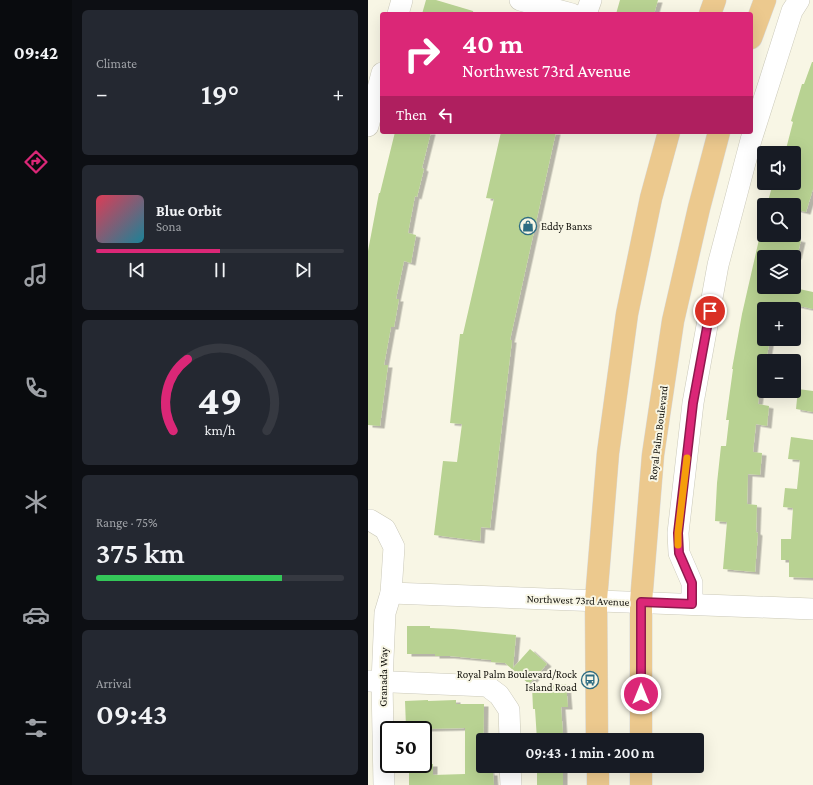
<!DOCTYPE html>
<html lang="en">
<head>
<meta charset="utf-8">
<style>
  :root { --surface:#171b24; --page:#242831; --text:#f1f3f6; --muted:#9ea1a6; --line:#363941; --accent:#db2777 }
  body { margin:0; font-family:"Crimson Pro",serif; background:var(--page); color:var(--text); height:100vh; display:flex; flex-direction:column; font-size:15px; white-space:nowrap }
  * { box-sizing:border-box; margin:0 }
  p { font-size:13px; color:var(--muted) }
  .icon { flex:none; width:22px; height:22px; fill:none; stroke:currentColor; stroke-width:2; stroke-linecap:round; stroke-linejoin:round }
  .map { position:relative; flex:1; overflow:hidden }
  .details { display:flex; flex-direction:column; gap:10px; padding:10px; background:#0d0f14; width:296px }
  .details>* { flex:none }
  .hud { position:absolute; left:12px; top:12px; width:373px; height:122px; border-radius:4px; box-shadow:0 4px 16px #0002; background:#db2777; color:#fff; overflow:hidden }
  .fabs { position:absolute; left:389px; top:146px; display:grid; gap:8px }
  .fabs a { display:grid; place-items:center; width:44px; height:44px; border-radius:4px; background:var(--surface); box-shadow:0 4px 16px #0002; font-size:20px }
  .speed { position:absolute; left:12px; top:721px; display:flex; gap:8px; font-size:20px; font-weight:700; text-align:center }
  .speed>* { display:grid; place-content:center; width:52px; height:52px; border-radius:50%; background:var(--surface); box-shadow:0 4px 16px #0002; line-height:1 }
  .speed .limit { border:2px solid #111; border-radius:6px; background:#fff; color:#111 }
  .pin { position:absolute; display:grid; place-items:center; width:34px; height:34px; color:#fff; margin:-17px; border:2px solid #fff; border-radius:50%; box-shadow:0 1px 4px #0007 }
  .me { position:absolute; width:44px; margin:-22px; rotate:0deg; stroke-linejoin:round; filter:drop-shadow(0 0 3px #0008) }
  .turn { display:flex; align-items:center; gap:14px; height:84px; padding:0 16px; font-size:18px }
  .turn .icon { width:52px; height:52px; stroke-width:2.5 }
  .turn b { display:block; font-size:28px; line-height:34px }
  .then { display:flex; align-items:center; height:38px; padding:0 16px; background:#0003; gap:8px; font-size:15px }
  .big { font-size:30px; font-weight:600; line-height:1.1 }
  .details .widget { flex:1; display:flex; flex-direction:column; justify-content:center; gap:6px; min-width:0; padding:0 14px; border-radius:6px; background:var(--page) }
  .details .dial { align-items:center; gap:0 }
  .dial svg { height:104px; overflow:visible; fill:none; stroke:var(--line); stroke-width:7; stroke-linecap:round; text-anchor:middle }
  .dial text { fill:var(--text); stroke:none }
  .song { display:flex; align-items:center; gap:12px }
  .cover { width:48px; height:48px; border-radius:6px; background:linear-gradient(135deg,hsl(350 70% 55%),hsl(190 70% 35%)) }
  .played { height:4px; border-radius:2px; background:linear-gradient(90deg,var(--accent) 50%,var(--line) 50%) }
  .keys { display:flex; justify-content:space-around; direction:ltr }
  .heat { display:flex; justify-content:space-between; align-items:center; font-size:22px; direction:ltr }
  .charge { height:6px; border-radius:3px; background:linear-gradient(90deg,#34c759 75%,var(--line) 0) }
  .trip { position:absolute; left:108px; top:733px; width:228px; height:40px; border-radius:4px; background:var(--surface); box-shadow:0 4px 16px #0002; font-weight:600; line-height:40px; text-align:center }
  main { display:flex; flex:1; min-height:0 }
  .menu { display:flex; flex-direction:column; width:72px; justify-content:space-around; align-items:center; background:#090b0e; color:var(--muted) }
  .menu .icon { width:28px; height:28px }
  .menu .selected { color:var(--accent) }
  .menu b { font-size:18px; color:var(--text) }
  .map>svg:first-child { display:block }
  .building { fill:#b8d292; filter:url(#shadow) }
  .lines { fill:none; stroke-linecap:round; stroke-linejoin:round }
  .minor-casing { stroke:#cbc9b9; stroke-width:22 }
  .major-casing { stroke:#d9d9d8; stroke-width:23 }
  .minor { stroke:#fff; stroke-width:21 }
  .major { stroke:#ecc98e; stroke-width:22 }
  .route-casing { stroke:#8e194d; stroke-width:10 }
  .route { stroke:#db2777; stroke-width:7 }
  .slow { stroke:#f59e0b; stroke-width:7 }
  .labels { text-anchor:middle; stroke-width:4; stroke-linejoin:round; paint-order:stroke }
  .poi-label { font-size:11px; fill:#12110c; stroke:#f8f6e5; text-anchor:start }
  .street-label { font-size:11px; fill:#12110c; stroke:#f8f6e5 }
</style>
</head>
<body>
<main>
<nav class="menu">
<b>09:42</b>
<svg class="icon selected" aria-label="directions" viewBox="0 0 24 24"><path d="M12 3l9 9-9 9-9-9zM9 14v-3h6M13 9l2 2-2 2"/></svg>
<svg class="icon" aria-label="music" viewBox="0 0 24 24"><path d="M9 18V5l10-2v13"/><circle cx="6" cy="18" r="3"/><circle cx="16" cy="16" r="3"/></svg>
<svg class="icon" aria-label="phone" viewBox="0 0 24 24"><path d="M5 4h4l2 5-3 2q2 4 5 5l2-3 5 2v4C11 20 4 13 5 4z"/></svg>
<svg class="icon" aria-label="climate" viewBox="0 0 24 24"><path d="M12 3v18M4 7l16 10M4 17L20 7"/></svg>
<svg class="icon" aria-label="car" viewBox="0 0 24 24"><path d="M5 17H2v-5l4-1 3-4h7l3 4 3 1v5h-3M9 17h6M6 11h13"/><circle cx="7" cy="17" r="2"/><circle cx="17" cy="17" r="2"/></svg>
<svg class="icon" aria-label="filters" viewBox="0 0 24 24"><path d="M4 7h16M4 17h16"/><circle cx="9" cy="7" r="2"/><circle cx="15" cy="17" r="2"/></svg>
</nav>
<section class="details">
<div class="widget"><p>Climate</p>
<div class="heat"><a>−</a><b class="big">19°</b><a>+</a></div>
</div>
<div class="widget">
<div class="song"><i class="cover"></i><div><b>Blue Orbit</b><p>Sona</p></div></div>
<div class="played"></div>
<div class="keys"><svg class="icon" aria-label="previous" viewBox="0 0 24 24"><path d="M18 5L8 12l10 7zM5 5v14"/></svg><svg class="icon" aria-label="pause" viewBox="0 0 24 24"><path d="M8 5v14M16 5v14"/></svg><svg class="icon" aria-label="next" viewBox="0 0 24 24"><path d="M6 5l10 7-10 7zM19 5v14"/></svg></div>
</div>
<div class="widget dial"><svg viewBox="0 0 100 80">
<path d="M14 69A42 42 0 1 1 86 69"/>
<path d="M14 69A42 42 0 0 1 25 14" stroke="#db2777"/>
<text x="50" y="56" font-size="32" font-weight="700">49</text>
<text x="50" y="72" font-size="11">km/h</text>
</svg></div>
<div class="widget"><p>Range · 75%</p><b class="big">375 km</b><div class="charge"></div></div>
<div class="widget"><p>Arrival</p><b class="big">09:43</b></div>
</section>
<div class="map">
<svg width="445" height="785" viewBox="0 0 445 785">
  <defs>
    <filter id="shadow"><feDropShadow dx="4.5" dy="2.5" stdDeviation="0" flood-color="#0004"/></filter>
  </defs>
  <rect width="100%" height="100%" fill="#f8f6e5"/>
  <g class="building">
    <path d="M58,0H68L105,11V14H54Z"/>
    <path d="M252,0H290L286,14H248Z"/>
    <path d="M444,62H445V189L438,212L426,209V205H399L405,183H426V153H417L425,122L423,121L434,84H436Z"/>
    <path d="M27,132H63L54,168L56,169L49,197L47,196L40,233L48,235L43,263L36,261L28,299H31L26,327H23L16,365H20L12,426L0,425V251L11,193H12Z"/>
    <path d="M133,132H188L142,340H144L122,528L113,527L112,541L66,535L75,461L89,462L94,424L82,423L92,334H95L126,199L118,198Z"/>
    <path d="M392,235H411L433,240L429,257H396V287H422L445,292V309L422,304L421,309L407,306L406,309H396V339H402L398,361H396V371L395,375H394L390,404L401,406L399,426L388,424L385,452L394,453L392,475L380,474L379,504L389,505L388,532L390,533L387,572L355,569L359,522L347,521L349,483L353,446H358L361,420H358L365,369H364L374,314Z"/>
    <path d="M430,389L445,391V412L428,409Z"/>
    <path d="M423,437L445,440V578L421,577V560H413V539H423L425,508L415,507L417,488L429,489L432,460L420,459Z"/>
    <path d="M39,626H62V628L85,629L148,635L145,668L162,649L179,664L161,684L137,663L123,662V660L82,656H67V654H39Z"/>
    <path d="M198,684L200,707H193L195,734H194V740H169L167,709H165L164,686Z"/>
    <path d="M60,700V701L88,700V704H116L115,766H121L122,773H125L126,785H41V764H65V775L97,774V728L55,729V727H38L37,701Z"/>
    <path d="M195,767V785H169V768Z"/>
  </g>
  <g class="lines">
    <g class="minor-casing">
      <g id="minor">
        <path d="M152,0L204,14"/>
        <path d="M30,14L34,0"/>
        <path d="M218,14L223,0"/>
        <path d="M0,126L14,73"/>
        <path d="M0,520H2L17,529L26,547L23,593L17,613L14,682L16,785"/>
        <path d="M23,593L445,609"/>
        <path d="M324,604V583L311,553L310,533L325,403L350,265L383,140L424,11L431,0"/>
        <path d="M1,681L119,686L131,695L141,710L142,740"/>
        <path d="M142,766L143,785"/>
      </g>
    </g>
    <g class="major-casing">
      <g id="major">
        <path d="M342,14L347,0"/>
        <path d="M383,38L397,0"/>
        <path d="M229,740L228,600L240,453L259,314L283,198L301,132"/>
        <path d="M273,740V602L285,455L305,321L331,208L351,132"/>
        <path d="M230,766V785"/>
        <path d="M273,766V785"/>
      </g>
    </g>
    <use href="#minor" class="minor"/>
    <use href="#major" class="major"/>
  </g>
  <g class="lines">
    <g class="route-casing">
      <path id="route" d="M273,694V602L324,604V583L311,553L310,533L325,403L342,311"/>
    </g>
    <use href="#route" class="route"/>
    <path class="slow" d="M310,545V533L319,458"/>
  </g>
  <defs>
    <g id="shop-ring" transform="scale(0.9)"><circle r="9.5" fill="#f8f6e5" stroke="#2e6c82" stroke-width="1.5"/><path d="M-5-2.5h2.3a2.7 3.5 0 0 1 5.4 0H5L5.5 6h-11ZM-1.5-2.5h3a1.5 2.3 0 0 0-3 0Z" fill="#2e6c82"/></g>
    <g id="bus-ring" transform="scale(0.9)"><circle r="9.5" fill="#f8f6e5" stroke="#2e6c82" stroke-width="1.5"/><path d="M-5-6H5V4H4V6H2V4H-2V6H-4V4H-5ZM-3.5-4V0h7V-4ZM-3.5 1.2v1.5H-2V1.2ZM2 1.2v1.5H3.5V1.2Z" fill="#2e6c82"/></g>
  </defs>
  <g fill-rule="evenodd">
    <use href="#shop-ring" x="160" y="226"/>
    <use href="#bus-ring" x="222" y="680"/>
  </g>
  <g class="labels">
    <g class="poi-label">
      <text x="173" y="230">Eddy Banxs</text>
      <text x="209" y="678" text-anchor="end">Royal Palm Boulevard/Rock<tspan x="209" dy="13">Island Road</tspan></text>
    </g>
    <g class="street-label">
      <text transform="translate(290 433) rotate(-83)" y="4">Royal Palm Boulevard</text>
      <text transform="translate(210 600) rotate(2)" y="4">Northwest 73rd Avenue</text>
      <text transform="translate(15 677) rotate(-89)" y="4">Granada Way</text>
    </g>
  </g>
</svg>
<div class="fabs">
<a><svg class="icon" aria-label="sound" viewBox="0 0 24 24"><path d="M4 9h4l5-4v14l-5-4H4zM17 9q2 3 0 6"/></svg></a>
<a><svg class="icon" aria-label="search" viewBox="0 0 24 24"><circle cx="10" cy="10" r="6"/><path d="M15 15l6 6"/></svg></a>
<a><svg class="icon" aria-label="layers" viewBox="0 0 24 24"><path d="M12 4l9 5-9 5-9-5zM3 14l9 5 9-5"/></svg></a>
<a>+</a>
<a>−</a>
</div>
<div class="speed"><div class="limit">50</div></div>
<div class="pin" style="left:342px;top:311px;background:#d93025"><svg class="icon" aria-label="arrive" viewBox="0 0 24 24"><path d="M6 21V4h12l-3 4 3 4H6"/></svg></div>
<svg class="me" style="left:273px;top:694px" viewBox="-20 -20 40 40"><circle r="17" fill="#db2777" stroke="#fff" stroke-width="3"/><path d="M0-11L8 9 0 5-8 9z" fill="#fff"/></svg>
<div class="trip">09:43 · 1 min · 200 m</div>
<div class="hud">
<div class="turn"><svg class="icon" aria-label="right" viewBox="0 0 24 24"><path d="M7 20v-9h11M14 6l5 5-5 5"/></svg><div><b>40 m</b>Northwest 73rd Avenue</div></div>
<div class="then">Then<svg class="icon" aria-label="left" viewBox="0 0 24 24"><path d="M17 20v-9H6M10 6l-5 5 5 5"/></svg></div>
</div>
</div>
</main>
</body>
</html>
